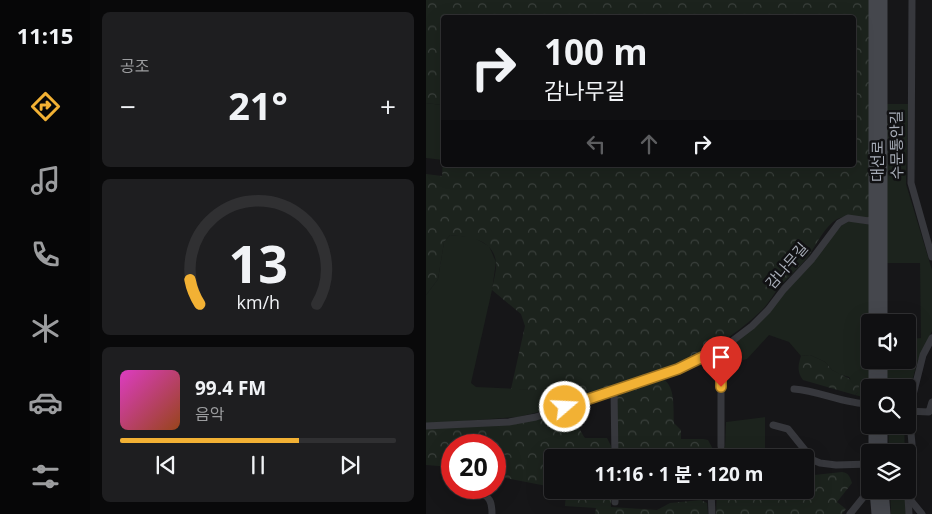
<!DOCTYPE html>
<html lang="ko">
<head>
<meta charset="utf-8">
<style>
  :root { --surface:#101012; --page:#1e1e20; --text:#f1f3f6; --muted:#9c9d9f; --line:#303032; --accent:#f2b134 }
  body { margin:0; font-family:"Open Sans","Noto Sans KR",sans-serif; background:var(--page); color:var(--text); height:100vh; display:flex; flex-direction:column; font-size:19px; white-space:nowrap }
  * { box-sizing:border-box; margin:0 }
  p { font-size:16px; color:var(--muted) }
  .icon { flex:none; width:28px; height:28px; fill:none; stroke:currentColor; stroke-width:2; stroke-linecap:round; stroke-linejoin:round }
  .map { position:relative; flex:1; overflow:hidden }
  .panel { display:flex; flex-direction:column; gap:12px; padding:12px; background:#09090a; width:336px }
  .panel>* { flex:none }
  .banner { position:absolute; left:15px; top:15px; width:415px; height:152px; border-radius:5px; box-shadow:0 5px 20px #0002,0 0 0 1px var(--line); background:#101012; color:var(--text); overflow:hidden }
  .buttons { position:absolute; left:435px; top:314px; display:grid; gap:10px }
  .buttons a { display:grid; place-items:center; width:55px; height:55px; border-radius:5px; background:var(--surface); box-shadow:0 5px 20px #0002,0 0 0 1px var(--line); font-size:25px }
  .speed { position:absolute; left:15px; top:434px; display:flex; gap:10px; font-size:25px; font-weight:700; text-align:center }
  .speed>* { display:grid; place-content:center; width:65px; height:65px; border-radius:50%; background:var(--surface); box-shadow:0 5px 20px #0002,0 0 0 1px var(--line); line-height:1 }
  .speed .limit { border:8px solid #d22; background:#fff; color:#111 }
  .pin { position:absolute; display:grid; place-items:center; width:42px; height:42px; color:#fff; margin:-51px -21px; border-radius:50% 50% 50% 0; rotate:-45deg; box-shadow:0 0 5px #0007 }
  .pin .icon { rotate:45deg }
  .me { position:absolute; width:55px; margin:-28px; rotate:71deg; stroke-linejoin:round; filter:drop-shadow(0 0 4px #0008) }
  .turn { display:flex; align-items:center; gap:18px; height:105px; padding:0 20px; font-size:22px }
  .turn .icon { width:65px; height:65px; stroke-width:2.5 }
  .turn b { display:block; font-size:35px; line-height:42px }
  .lanes { display:flex; align-items:center; height:48px; padding:0 20px; background:#0003; justify-content:center; gap:25px; direction:ltr }
  .lanes .off { opacity:.35 }
  .big { font-size:38px; font-weight:700; line-height:1.1 }
  .panel .card { flex:1; display:flex; flex-direction:column; justify-content:center; gap:8px; min-width:0; padding:0 18px; border-radius:8px; background:var(--page) }
  .panel .dial { align-items:center; gap:0 }
  .dial svg { height:130px; overflow:visible; fill:none; stroke:var(--line); stroke-width:7; stroke-linecap:round; text-anchor:middle }
  .dial text { fill:var(--text); stroke:none }
  .song { display:flex; align-items:center; gap:15px }
  .cover { width:60px; height:60px; border-radius:8px; background:linear-gradient(135deg,hsl(310 70% 55%),hsl(20 70% 35%)) }
  .played { height:5px; border-radius:2px; background:linear-gradient(90deg,var(--accent) 65%,var(--line) 65%) }
  .keys { display:flex; justify-content:space-around; direction:ltr }
  .heat { display:flex; justify-content:space-between; align-items:center; font-size:28px; direction:ltr }
  .trip { position:absolute; left:118px; top:449px; width:270px; height:50px; border-radius:5px; background:var(--surface); box-shadow:0 5px 20px #0002,0 0 0 1px var(--line); font-weight:700; line-height:50px; text-align:center }
  main { display:flex; flex:1; min-height:0 }
  .tab-bar { display:flex; flex-direction:column; width:90px; justify-content:space-around; align-items:center; background:#060607; color:var(--muted) }
  .tab-bar .icon { width:35px; height:35px }
  .tab-bar .on { color:var(--accent) }
  .tab-bar b { font-size:22px; color:var(--text) }
  .map>svg:first-child { display:block }
  .grass { fill:#1c231d }
  .forest { fill:url(#forest-crowns) }
  .lines { fill:none; stroke-linecap:round; stroke-linejoin:round }
  .lane { stroke:#37383d; stroke-width:7 }
  .secondary { stroke:#45474d; stroke-width:19 }
  .route-casing { stroke:#9d7322; stroke-width:12 }
  .route { stroke:#f2b134; stroke-width:9 }
  .labels { text-anchor:middle; stroke-width:5; stroke-linejoin:round; paint-order:stroke }
  .street-label { font-size:15px; fill:#a8adb8; stroke:#111113 }
</style>
</head>
<body>
<main>
<nav class="tab-bar">
<b>11:15</b>
<svg class="icon on" aria-label="directions" viewBox="0 0 24 24"><path d="M12 3l9 9-9 9-9-9zM9 14v-3h6M13 9l2 2-2 2"/></svg>
<svg class="icon" aria-label="music" viewBox="0 0 24 24"><path d="M9 18V5l10-2v13"/><circle cx="6" cy="18" r="3"/><circle cx="16" cy="16" r="3"/></svg>
<svg class="icon" aria-label="phone" viewBox="0 0 24 24"><path d="M5 4h4l2 5-3 2q2 4 5 5l2-3 5 2v4C11 20 4 13 5 4z"/></svg>
<svg class="icon" aria-label="climate" viewBox="0 0 24 24"><path d="M12 3v18M4 7l16 10M4 17L20 7"/></svg>
<svg class="icon" aria-label="car" viewBox="0 0 24 24"><path d="M5 17H2v-5l4-1 3-4h7l3 4 3 1v5h-3M9 17h6M6 11h13"/><circle cx="7" cy="17" r="2"/><circle cx="17" cy="17" r="2"/></svg>
<svg class="icon" aria-label="filters" viewBox="0 0 24 24"><path d="M4 7h16M4 17h16"/><circle cx="9" cy="7" r="2"/><circle cx="15" cy="17" r="2"/></svg>
</nav>
<section class="panel">
<div class="card"><p>공조</p>
<div class="heat"><a>−</a><b class="big">21°</b><a>+</a></div>
</div>
<div class="card dial"><svg viewBox="0 0 100 80">
<path d="M14 69A42 42 0 1 1 86 69"/>
<path d="M14 69A42 42 0 0 1 8 54" stroke="#f2b134"/>
<text x="50" y="56" font-size="32" font-weight="700">13</text>
<text x="50" y="72" font-size="11">km/h</text>
</svg></div>
<div class="card">
<div class="song"><i class="cover"></i><div><b>99.4 FM</b><p>음악</p></div></div>
<div class="played"></div>
<div class="keys"><svg class="icon" aria-label="previous" viewBox="0 0 24 24"><path d="M18 5L8 12l10 7zM5 5v14"/></svg><svg class="icon" aria-label="pause" viewBox="0 0 24 24"><path d="M8 5v14M16 5v14"/></svg><svg class="icon" aria-label="next" viewBox="0 0 24 24"><path d="M6 5l10 7-10 7zM19 5v14"/></svg></div>
</div>
</section>
<div class="map">
<svg width="506" height="514" viewBox="0 0 506 514">
  <defs>
    <pattern id="forest-crowns" width="20" height="18" patternUnits="userSpaceOnUse" patternTransform="scale(1.25)"><rect width="20" height="18" fill="#1c231d"/><path d="M2 6a3 3 0 1 1 6 0M12 15a3 3 0 1 1 6 0" fill="none" stroke="#3a403c"/></pattern>
  </defs>
  <rect width="100%" height="100%" fill="#161618"/>
  <g class="grass">
    <path d="M0,103L17,105V160L0,158Z"/>
    <path d="M459,104H482L480,184L506,270V331L492,360L481,399V388L461,387L460,360H481V339L495,338L494,263H459Z"/>
    <path d="M424,221L445,225L444,399L429,395L432,392L423,377L413,374L406,370L399,362L384,355L375,356L363,342L343,335L321,359L317,360L298,355L300,349L360,291L416,225Z"/>
    <path d="M24,235L47,237L63,246L70,262L66,290L45,383L50,387L114,390L125,409L92,417L0,424V295L12,279L18,242Z"/>
    <path d="M339,417V457H288V449L299,447L300,422Z"/>
    <path d="M462,425H478L479,452H463Z"/>
    <path d="M464,490H479L480,514H465Z"/>
  </g>
  <g class="forest">
    <path d="M0,0H446L445,219C433,217 422,214 411,219C398,227 390,246 381,258C373,268 363,276 355,285C348,293 343,303 336,310C279,366 199,384 125,409L114,390L85,389L99,326L95,314L66,290C67,282 71,270 70,262C67,238 42,237 24,235L18,242L12,279L0,295V174L16,176L17,156L18,165H428V18H18L17,105L0,103Z"/>
    <path d="M384,355L399,362L406,370L430,382L433,386L432,392L429,395L377,380C371,372 372,365 375,356Z"/>
    <path d="M237,379C250,386 247,411 248,423L255,430V439H277L282,440L289,453L288,457H191V395L192,393Z"/>
    <path d="M135,413C151,414 151,427 159,438H181L185,446V457L126,458V487L69,476V445H26V467L0,465V428L111,419Z"/>
    <path d="M416,472C423,473 424,477 426,483L411,502L420,509L416,514H290L291,490H379V476Z"/>
    <path d="M139,490H185V507L231,510L244,503L275,500L281,503L282,514H169L170,508L139,506L140,493Z"/>
  </g>
  <g class="lines">
    <g class="lane">
      <path d="M486,0L485,183L506,257"/>
      <path d="M368,389C394,391 418,404 444,404"/>
      <path d="M188,391L189,458"/>
      <path d="M481,411L503,412L506,402"/>
      <path d="M347,425L362,429L387,460L394,463L410,465L444,464"/>
      <path d="M0,426L83,422L110,417L252,369L301,345L326,326L342,310L358,289L386,259L413,223L422,218L450,222"/>
      <path d="M295,446V348"/>
      <path d="M189,490V502"/>
      <path d="M285,490L286,514"/>
      <path d="M52,492C64,496 66,502 66,514"/>
      <path d="M482,497L483,514"/>
      <path d="M424,514L444,489"/>
      <path d="M496,514L482,497L486,444L483,411L497,355L506,338"/>
    </g>
    <g class="secondary">
      <path d="M452,322V0"/>
      <path d="M452,360V388"/>
      <path d="M452,425V452"/>
      <path d="M453,490L455,514"/>
    </g>
  </g>
  <g class="lines">
    <g class="route-casing">
      <path id="route" d="M139,407L252,369L295,348V387"/>
    </g>
    <use href="#route" class="route"/>
  </g>
  <g class="labels">
    <g class="street-label">
      <text transform="translate(471 145) rotate(-91)" y="5">수문통안길</text>
      <text transform="translate(452 161) rotate(-90)" y="5">대선로</text>
      <text transform="translate(361 266) rotate(-49)" y="5">감나무길</text>
    </g>
  </g>
</svg>
<div class="buttons">
<a><svg class="icon" aria-label="sound" viewBox="0 0 24 24"><path d="M4 9h4l5-4v14l-5-4H4zM17 9q2 3 0 6"/></svg></a>
<a><svg class="icon" aria-label="search" viewBox="0 0 24 24"><circle cx="10" cy="10" r="6"/><path d="M15 15l6 6"/></svg></a>
<a><svg class="icon" aria-label="layers" viewBox="0 0 24 24"><path d="M12 4l9 5-9 5-9-5zM3 14l9 5 9-5"/></svg></a>
</div>
<div class="speed"><div class="limit">20</div></div>
<div class="pin" style="left:295px;top:387px;background:#d93025"><svg class="icon" aria-label="arrive" viewBox="0 0 24 24"><path d="M6 21V4h12l-3 4 3 4H6"/></svg></div>
<svg class="me" style="left:139px;top:407px" viewBox="-20 -20 40 40"><circle r="17" fill="#f2b134" stroke="#fff" stroke-width="3"/><path d="M0-11L8 9 0 5-8 9z" fill="#fff"/></svg>
<div class="trip">11:16 · 1 분 · 120 m</div>
<div class="banner">
<div class="turn"><svg class="icon" aria-label="right" viewBox="0 0 24 24"><path d="M7 20v-9h11M14 6l5 5-5 5"/></svg><div><b>100 m</b>감나무길</div></div>
<div class="lanes"><svg class="icon off" aria-label="left" viewBox="0 0 24 24"><path d="M17 20v-9H6M10 6l-5 5 5 5"/></svg><svg class="icon off" aria-label="ahead" viewBox="0 0 24 24"><path d="M12 20V5M6 11l6-6 6 6"/></svg><svg class="icon" aria-label="right" viewBox="0 0 24 24"><path d="M7 20v-9h11M14 6l5 5-5 5"/></svg></div>
</div>
</div>
</main>
</body>
</html>
